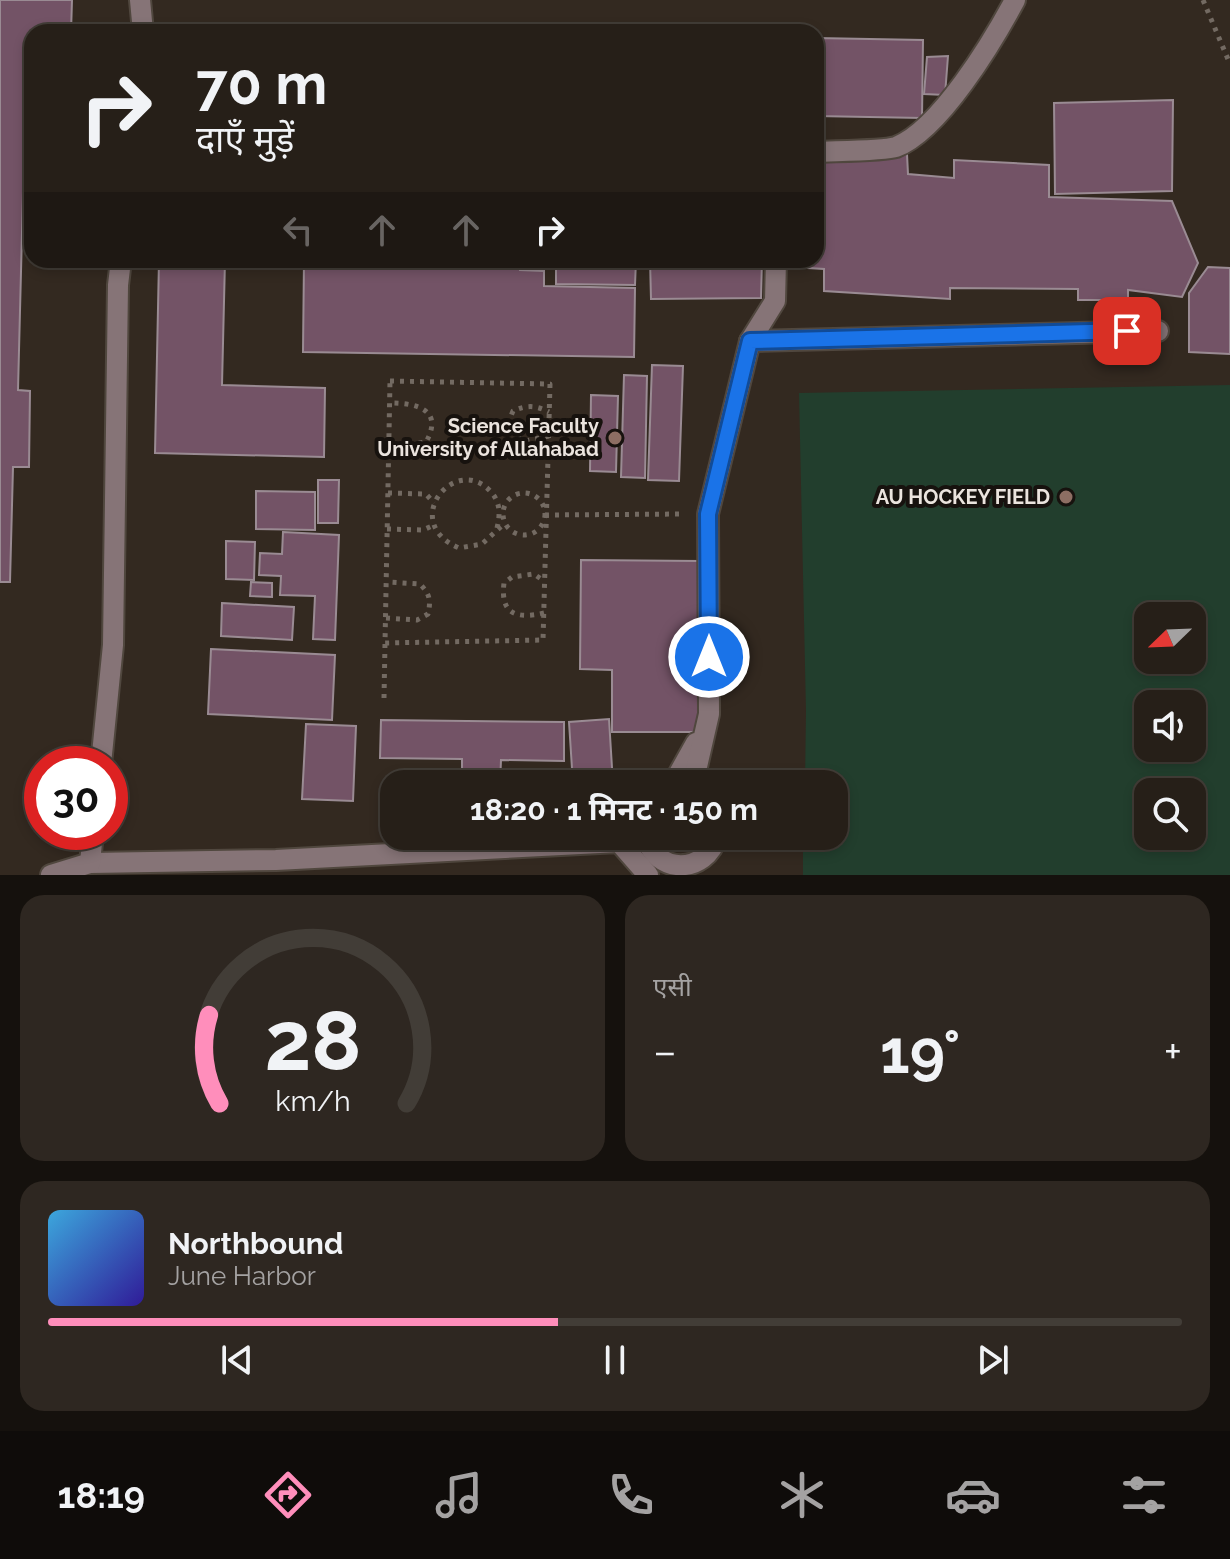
<!DOCTYPE html>
<html lang="hi">
<head>
<meta charset="utf-8">
<style>
  :root { --surface:#261f18; --page:#2e2721; --text:#f1f3f6; --muted:#a4a2a2; --line:#423d37; --accent:#ff8ebb }
  body { margin:0; font-family:Raleway,"Noto Sans Devanagari",sans-serif; background:var(--page); color:var(--text); height:100vh; display:flex; flex-direction:column; font-size:30px; white-space:nowrap }
  * { box-sizing:border-box; margin:0 }
  p { font-size:26px; color:var(--muted) }
  .icon { flex:none; width:44px; height:44px; fill:none; stroke:currentColor; stroke-width:2; stroke-linecap:round; stroke-linejoin:round }
  .map { position:relative; height:875px; overflow:hidden }
  .panel { display:flex; flex-direction:column; gap:20px; padding:20px; background:#15110d; flex:1 }
  .panel>* { flex:none }
  .guide { position:absolute; left:24px; top:24px; width:800px; height:244px; border-radius:24px; box-shadow:0 4px 12px #0003,0 0 0 2px var(--line); background:#261f18; color:var(--text); overflow:hidden }
  .needle { width:52px; rotate:247deg }
  .buttons { position:absolute; left:1134px; top:602px; display:grid; gap:16px }
  .buttons a { display:grid; place-items:center; width:72px; height:72px; border-radius:16px; background:var(--surface); box-shadow:0 4px 12px #0003,0 0 0 2px var(--line); font-size:40px }
  .speed { position:absolute; left:24px; top:746px; display:flex; gap:16px; font-size:40px; font-weight:700; text-align:center }
  .speed>* { display:grid; place-content:center; width:104px; height:104px; border-radius:50%; background:var(--surface); box-shadow:0 4px 12px #0003,0 0 0 2px var(--line); line-height:1 }
  .speed .limit { border:12px solid #d22; background:#fff; color:#111 }
  .pin { position:absolute; display:grid; place-items:center; width:68px; height:68px; color:#fff; margin:-34px; border-radius:16px; box-shadow:0 4px 12px #0006 }
  .me { position:absolute; width:88px; margin:-44px; rotate:0deg; stroke-linejoin:round; filter:drop-shadow(0 0 6px #0008) }
  .turn { display:flex; align-items:center; gap:28px; height:168px; padding:0 40px; font-size:36px }
  .turn .icon { width:104px; height:104px; stroke-width:2.5 }
  .turn b { display:block; font-size:56px; line-height:68px }
  .lanes { display:flex; align-items:center; height:76px; padding:0 40px; background:#0003; justify-content:center; gap:40px; direction:ltr }
  .lanes .off { opacity:.35 }
  .big { font-size:60px; font-weight:700; line-height:1.1 }
  .panel .tile { flex:1; display:flex; flex-direction:column; justify-content:center; gap:12px; min-width:0; padding:0 28px; border-radius:24px; background:var(--page) }
  .panel .dial { align-items:center; gap:0 }
  .dial svg { height:208px; overflow:visible; fill:none; stroke:var(--line); stroke-width:7; stroke-linecap:round; text-anchor:middle }
  .dial text { fill:var(--text); stroke:none }
  .song { display:flex; align-items:center; gap:24px }
  .cover { width:96px; height:96px; border-radius:12px; background:linear-gradient(135deg,hsl(200 70% 55%),hsl(250 70% 35%)) }
  .played { height:8px; border-radius:4px; background:linear-gradient(90deg,var(--accent) 45%,var(--line) 45%) }
  .keys { display:flex; justify-content:space-around; direction:ltr }
  .heat { display:flex; justify-content:space-between; align-items:center; font-size:44px; direction:ltr }
  .panel .tiles { flex:1; display:grid; gap:20px; grid-template-columns:1fr 1fr }
  .tile:last-child { grid-column:span 2 }
  .trip { position:absolute; left:380px; top:770px; width:468px; height:80px; border-radius:24px; background:var(--surface); box-shadow:0 4px 12px #0003,0 0 0 2px var(--line); font-weight:700; line-height:80px; text-align:center }
  .tabs { display:flex; height:128px; justify-content:space-around; align-items:center; background:#0f0c0a; color:var(--muted) }
  .tabs .icon { width:56px; height:56px }
  .tabs .selected { color:var(--accent) }
  .tabs b { font-size:36px; color:var(--text) }
  .map>svg:first-child { display:block }
  .green { fill:#223e2d; fill-rule:evenodd }
  .building { fill:#735366; stroke:#9a8b93; stroke-width:2 }
  .lines { fill:none; stroke-linecap:round; stroke-linejoin:round }
  .minor-casing { stroke:#50473e; stroke-width:24 }
  .path { stroke:#736a62; stroke-width:5; stroke-dasharray:4 6; stroke-linecap:butt }
  .minor { stroke:#867477; stroke-width:20 }
  .route-casing { stroke:#114b97; stroke-width:20 }
  .route { stroke:#1a73e8; stroke-width:14 }
  .education-dot { fill:#8d6e63; stroke:#17120e; stroke-width:3 }
  .labels { text-anchor:middle; stroke-width:8; stroke-linejoin:round; paint-order:stroke }
  .poi-label { font-size:20px; font-weight:bold; fill:#ebe4de; stroke:#17120e; text-anchor:end }
</style>
</head>
<body>
<div class="map">
<svg width="1230" height="875" viewBox="0 0 1230 875">
  <rect width="100%" height="100%" fill="#332920"/>
  <path class="green" d="M1230,385V875H803V836H834V784H805L806,711L799,393ZM1148,616H1192V660H1148ZM1148,704H1192V748H1148ZM1148,792H1192V836H1148Z"/>
  <g class="building">
    <path d="M0,0H72L71,32H32V75L26,74L18,390L30,391L29,467H13L10,582H0Z"/>
    <path d="M816,38L923,40L922,118L816,116Z"/>
    <path d="M948,56L945,95L924,94L927,57Z"/>
    <path d="M1173,100L1172,191L1055,194L1054,103Z"/>
    <path d="M907,154L908,174L954,178V160L1049,165V197L1172,201L1198,263L1182,297L1128,290V300H1078V289L950,288V299L824,291V269L808,268V260H816V156Z"/>
    <path d="M159,260H225L222,385L325,388L324,457L155,453Z"/>
    <path d="M304,260H520V270L544,271V286L635,288L634,357L303,352Z"/>
    <path d="M556,260H636L635,285L556,284Z"/>
    <path d="M650,260H762L761,298L651,299Z"/>
    <path d="M1208,267L1230,268V354L1189,352V293Z"/>
    <path d="M652,365L683,366L679,481L648,480Z"/>
    <path d="M624,375L647,376L645,478L621,477Z"/>
    <path d="M591,395L618,396L616,472L590,471Z"/>
    <path d="M318,480H339L338,523H318Z"/>
    <path d="M256,491L315,492V530L256,529Z"/>
    <path d="M283,532L339,535L335,640L313,639L315,596L280,595L281,576L259,575L260,553L282,554Z"/>
    <path d="M226,541L255,542L254,580L226,579Z"/>
    <path d="M581,560L700,561L699,732H612V670L580,669Z"/>
    <path d="M251,582L272,583V597L250,596Z"/>
    <path d="M222,603L294,607L292,640L221,636Z"/>
    <path d="M211,649L335,655L332,720L208,714Z"/>
    <path d="M609,719L613,784H573L569,722Z"/>
    <path d="M381,720L564,722V761L501,760L500,784H462V759L380,758Z"/>
    <path d="M306,724L356,726L353,801L302,799Z"/>
  </g>
  <g class="lines">
    <g class="minor-casing">
      <g id="minor">
        <path d="M140,0L143,32"/>
        <path d="M816,152C833,151 883,151 896,147C940,130 993,41 1015,0"/>
        <path d="M750,341L775,301L776,260"/>
        <path d="M101,764L113,645L118,285L121,260"/>
        <path d="M673,784L696,743"/>
        <path d="M693,784L709,714L708,514L750,341L1158,331"/>
        <path d="M646,836C655,875 706,875 717,836"/>
        <path d="M90,863L276,860L619,842L648,875"/>
        <path d="M51,875L90,863L93,832"/>
      </g>
    </g>
    <g class="path">
      <path d="M1203,0L1230,64"/>
      <path d="M390,381L550,384L543,640L385,643Z"/>
      <path d="M549,436L525,441L513,435L508,423L513,411C527,405 535,405 549,412"/>
      <path d="M389,448L426,442C444,410 417,403 390,403"/>
      <path d="M388,493L426,494L434,503"/>
      <circle cx="524" cy="514" r="21"/>
      <path d="M545,515L683,514"/>
      <path d="M497,528C500,516 501,503 491,492C456,452 398,522 459,548L482,544L505,523"/>
      <path d="M387,529L423,530L434,525"/>
      <path d="M544,613C517,619 500,615 504,583L512,577L534,574L544,581"/>
      <path d="M386,618L417,620L428,614C431,601 430,594 420,584L387,582"/>
      <path d="M384,698L385,643"/>
    </g>
    <use href="#minor" class="minor"/>
  </g>
  <g class="lines">
    <g class="route-casing">
      <path id="route" d="M709,657L708,514L750,341L1127,331"/>
    </g>
    <use href="#route" class="route"/>
  </g>
  <g class="education-dot">
    <circle cx="615" cy="438" r="8"/>
    <circle cx="1066" cy="497" r="8"/>
  </g>
  <g class="labels">
    <g class="poi-label">
      <text x="599" y="433">Science Faculty<tspan x="599" dy="23">University of Allahabad</tspan></text>
      <text x="1050" y="504">AU HOCKEY FIELD</text>
    </g>
  </g>
</svg>
<div class="buttons">
<a><svg class="needle" viewBox="-14 -14 28 28"><path d="M0-13l5 13h-10z" fill="#e53935"/><path d="M0 13l5-13h-10z" fill="#a4a2a2"/></svg></a>
<a><svg class="icon" aria-label="sound" viewBox="0 0 24 24"><path d="M4 9h4l5-4v14l-5-4H4zM17 9q2 3 0 6"/></svg></a>
<a><svg class="icon" aria-label="search" viewBox="0 0 24 24"><circle cx="10" cy="10" r="6"/><path d="M15 15l6 6"/></svg></a>
</div>
<div class="speed"><div class="limit">30</div></div>
<div class="pin" style="left:1127px;top:331px;background:#d93025"><svg class="icon" aria-label="arrive" viewBox="0 0 24 24"><path d="M6 21V4h12l-3 4 3 4H6"/></svg></div>
<svg class="me" style="left:709px;top:657px" viewBox="-20 -20 40 40"><circle r="17" fill="#1a73e8" stroke="#fff" stroke-width="3"/><path d="M0-11L8 9 0 5-8 9z" fill="#fff"/></svg>
<div class="trip">18:20 · 1 मिनट · 150 m</div>
<div class="guide">
<div class="turn"><svg class="icon" aria-label="right" viewBox="0 0 24 24"><path d="M7 20v-9h11M14 6l5 5-5 5"/></svg><div><b>70 m</b>दाएँ मुड़ें</div></div>
<div class="lanes"><svg class="icon off" aria-label="left" viewBox="0 0 24 24"><path d="M17 20v-9H6M10 6l-5 5 5 5"/></svg><svg class="icon off" aria-label="ahead" viewBox="0 0 24 24"><path d="M12 20V5M6 11l6-6 6 6"/></svg><svg class="icon off" aria-label="ahead" viewBox="0 0 24 24"><path d="M12 20V5M6 11l6-6 6 6"/></svg><svg class="icon" aria-label="right" viewBox="0 0 24 24"><path d="M7 20v-9h11M14 6l5 5-5 5"/></svg></div>
</div>
</div>
<section class="panel">
<div class="tiles">
<div class="tile dial"><svg viewBox="0 0 100 80">
<path d="M14 69A42 42 0 1 1 86 69"/>
<path d="M14 69A42 42 0 0 1 10 35" stroke="#ff8ebb"/>
<text x="50" y="56" font-size="32" font-weight="700">28</text>
<text x="50" y="72" font-size="11">km/h</text>
</svg></div>
<div class="tile"><p>एसी</p>
<div class="heat"><a>−</a><b class="big">19°</b><a>+</a></div>
</div>
<div class="tile">
<div class="song"><i class="cover"></i><div><b>Northbound</b><p>June Harbor</p></div></div>
<div class="played"></div>
<div class="keys"><svg class="icon" aria-label="previous" viewBox="0 0 24 24"><path d="M18 5L8 12l10 7zM5 5v14"/></svg><svg class="icon" aria-label="pause" viewBox="0 0 24 24"><path d="M8 5v14M16 5v14"/></svg><svg class="icon" aria-label="next" viewBox="0 0 24 24"><path d="M6 5l10 7-10 7zM19 5v14"/></svg></div>
</div>
</div>
</section>
<nav class="tabs">
<b>18:19</b>
<svg class="icon selected" aria-label="directions" viewBox="0 0 24 24"><path d="M12 3l9 9-9 9-9-9zM9 14v-3h6M13 9l2 2-2 2"/></svg>
<svg class="icon" aria-label="music" viewBox="0 0 24 24"><path d="M9 18V5l10-2v13"/><circle cx="6" cy="18" r="3"/><circle cx="16" cy="16" r="3"/></svg>
<svg class="icon" aria-label="phone" viewBox="0 0 24 24"><path d="M5 4h4l2 5-3 2q2 4 5 5l2-3 5 2v4C11 20 4 13 5 4z"/></svg>
<svg class="icon" aria-label="climate" viewBox="0 0 24 24"><path d="M12 3v18M4 7l16 10M4 17L20 7"/></svg>
<svg class="icon" aria-label="car" viewBox="0 0 24 24"><path d="M5 17H2v-5l4-1 3-4h7l3 4 3 1v5h-3M9 17h6M6 11h13"/><circle cx="7" cy="17" r="2"/><circle cx="17" cy="17" r="2"/></svg>
<svg class="icon" aria-label="filters" viewBox="0 0 24 24"><path d="M4 7h16M4 17h16"/><circle cx="9" cy="7" r="2"/><circle cx="15" cy="17" r="2"/></svg>
</nav>
</body>
</html>
